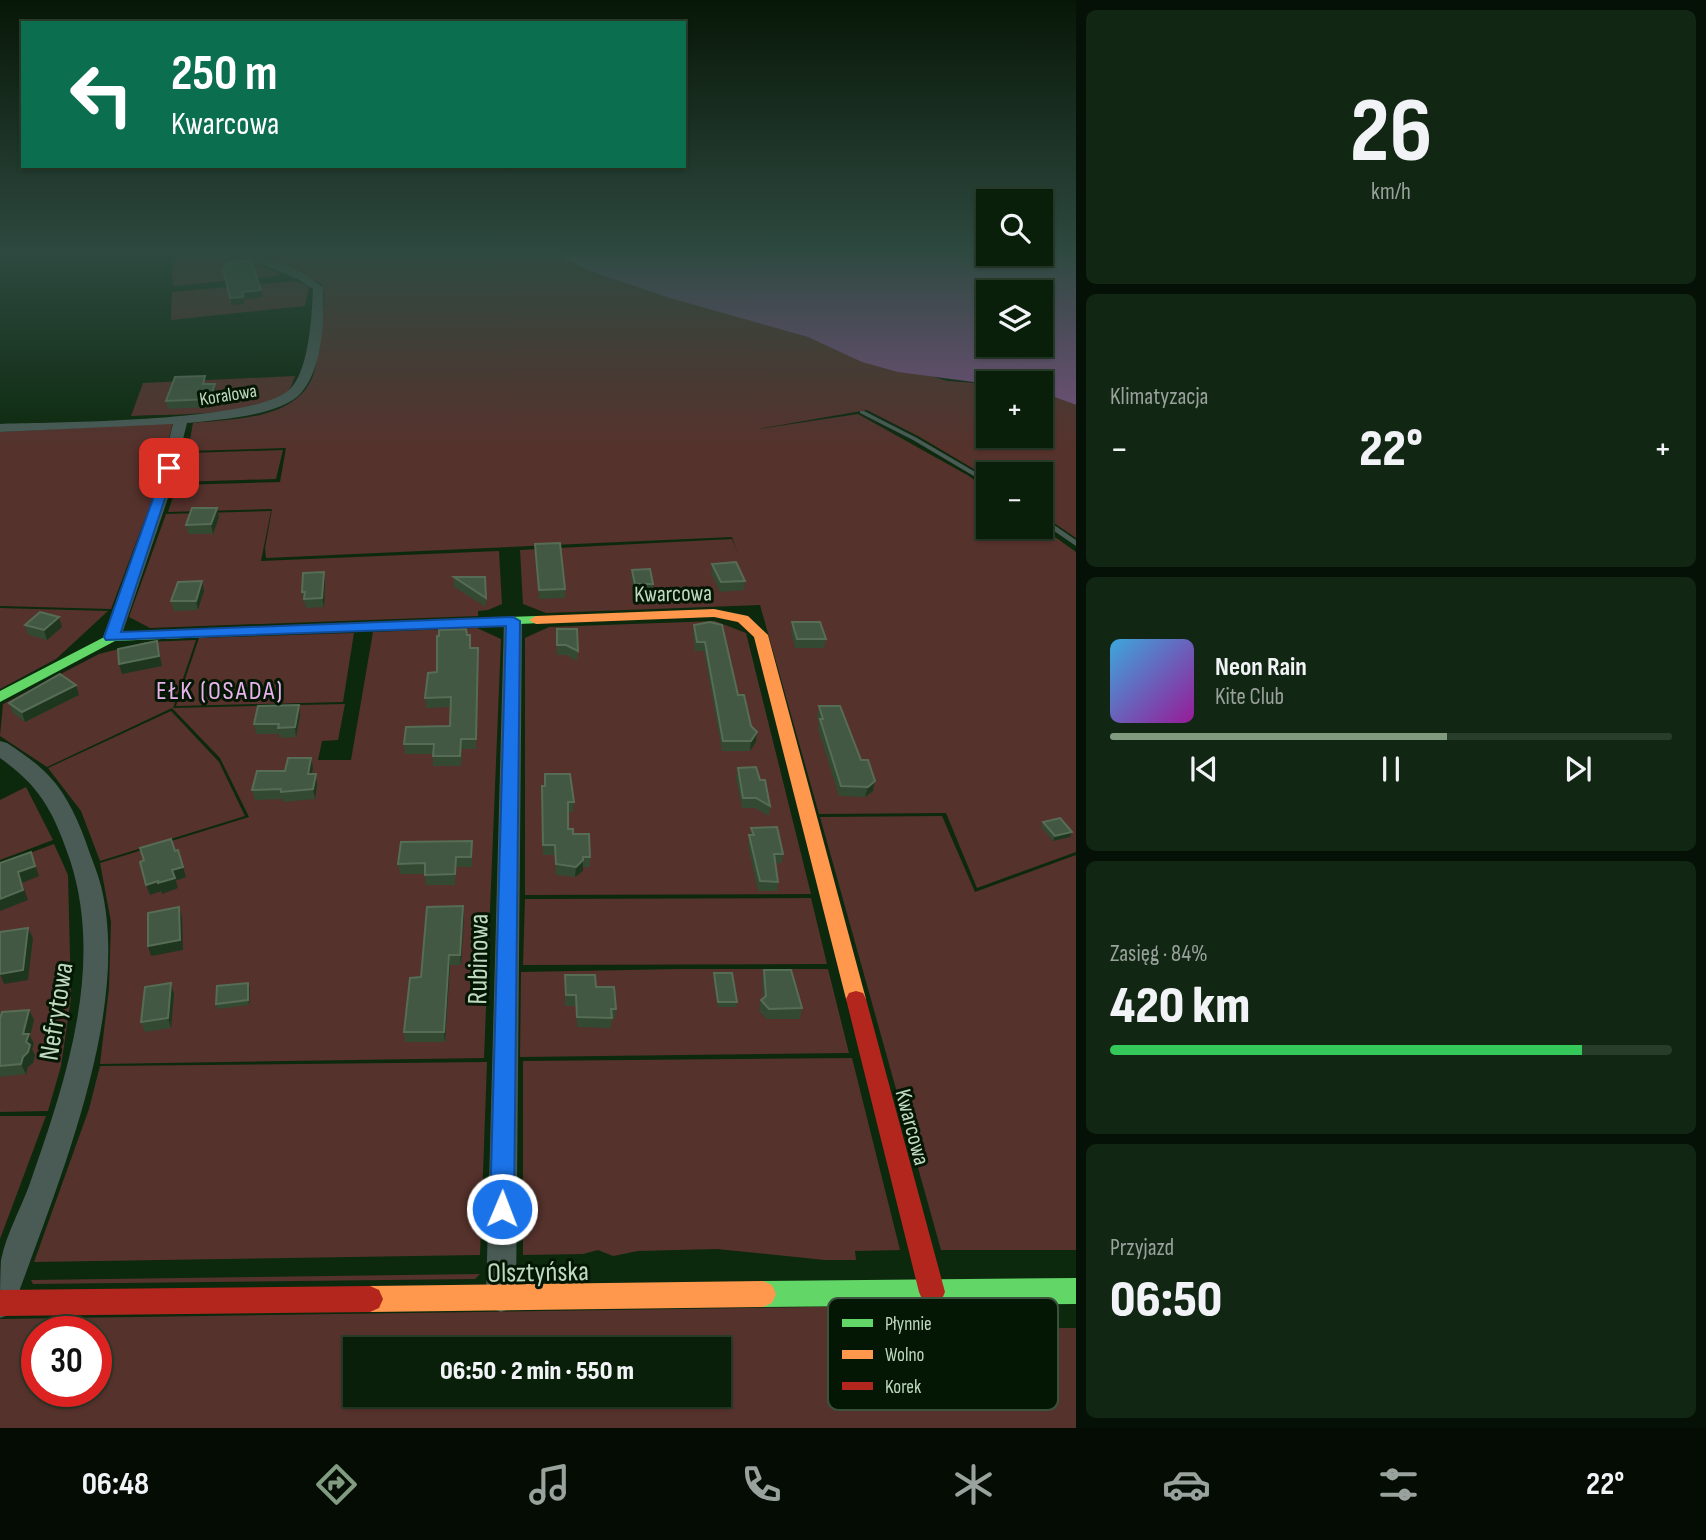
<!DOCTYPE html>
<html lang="pl">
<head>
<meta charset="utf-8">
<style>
  :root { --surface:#091f0a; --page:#122713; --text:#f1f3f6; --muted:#99a29c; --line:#293d2b; --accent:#819b80 }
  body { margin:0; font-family:"Sofia Sans Condensed",sans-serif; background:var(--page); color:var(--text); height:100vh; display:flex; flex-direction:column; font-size:26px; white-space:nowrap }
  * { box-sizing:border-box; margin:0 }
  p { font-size:23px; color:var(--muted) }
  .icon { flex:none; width:38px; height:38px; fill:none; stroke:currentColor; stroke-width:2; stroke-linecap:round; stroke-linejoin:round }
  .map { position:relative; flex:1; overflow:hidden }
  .panel { display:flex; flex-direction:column; gap:10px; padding:10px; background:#051106; width:630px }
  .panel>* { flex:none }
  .hud { position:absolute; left:21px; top:21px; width:665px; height:147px; border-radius:0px; box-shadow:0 2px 5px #0004,0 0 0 2px var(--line); background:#0b6e4f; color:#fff; overflow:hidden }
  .buttons { position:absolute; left:976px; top:189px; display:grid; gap:14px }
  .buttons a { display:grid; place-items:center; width:77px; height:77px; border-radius:0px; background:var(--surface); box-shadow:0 2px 5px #0004,0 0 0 2px var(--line); font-size:35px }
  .speed { position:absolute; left:21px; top:1316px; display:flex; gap:14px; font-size:35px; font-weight:700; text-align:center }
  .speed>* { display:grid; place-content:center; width:91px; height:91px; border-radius:50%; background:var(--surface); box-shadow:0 2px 5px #0004,0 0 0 2px var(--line); line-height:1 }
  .speed .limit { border:10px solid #d22; background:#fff; color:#111 }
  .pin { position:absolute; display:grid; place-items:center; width:60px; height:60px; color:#fff; margin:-30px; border-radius:14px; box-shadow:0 4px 10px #0006 }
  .me { position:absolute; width:77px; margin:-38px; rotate:1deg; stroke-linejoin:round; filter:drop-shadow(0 0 5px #0008) }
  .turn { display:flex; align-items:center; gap:24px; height:147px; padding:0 35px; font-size:32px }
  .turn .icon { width:91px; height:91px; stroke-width:2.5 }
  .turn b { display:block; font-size:49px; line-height:60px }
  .big { font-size:52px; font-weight:800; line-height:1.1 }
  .panel .widget { flex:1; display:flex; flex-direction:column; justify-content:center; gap:10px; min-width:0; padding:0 24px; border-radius:10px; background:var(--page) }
  .panel .dial { align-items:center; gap:0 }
  .dial b { font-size:91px; line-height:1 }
  .song { display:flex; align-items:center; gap:21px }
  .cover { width:84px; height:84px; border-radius:10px; background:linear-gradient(135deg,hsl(200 70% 55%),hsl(300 70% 35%)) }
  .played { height:7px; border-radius:4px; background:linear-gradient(90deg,var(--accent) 60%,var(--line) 60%) }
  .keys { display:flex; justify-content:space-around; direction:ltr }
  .heat { display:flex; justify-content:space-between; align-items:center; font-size:38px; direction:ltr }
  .charge { height:10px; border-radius:5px; background:linear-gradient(90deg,#34c759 84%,var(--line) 0) }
  .trip { position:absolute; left:343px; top:1337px; width:388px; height:70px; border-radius:0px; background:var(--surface); box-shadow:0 2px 5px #0004,0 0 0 2px var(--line); font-weight:800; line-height:70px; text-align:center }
  .tab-bar { display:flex; height:112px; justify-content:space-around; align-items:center; background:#040c04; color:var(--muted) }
  .tab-bar .icon { width:49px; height:49px }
  .tab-bar .current { color:var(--accent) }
  .tab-bar b { font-size:32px; color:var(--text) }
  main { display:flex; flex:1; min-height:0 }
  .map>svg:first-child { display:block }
  .green { fill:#56322c; fill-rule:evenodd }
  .water { fill:#7a5180; fill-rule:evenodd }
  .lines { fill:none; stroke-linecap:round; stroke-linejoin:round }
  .lane { fill:#4a5b56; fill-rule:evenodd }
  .street { fill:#4a5b56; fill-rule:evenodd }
  .fast { fill:#63d668; fill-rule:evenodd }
  .slow { fill:#ff974d; fill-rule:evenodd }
  .jam { fill:#b3261e; fill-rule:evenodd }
  .wall { fill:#334932 }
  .shaded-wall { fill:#1d361d }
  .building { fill:#425842; stroke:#566c55; stroke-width:2 }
  .route { fill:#1a73e8; stroke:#114b97; stroke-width:2 }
  .labels { text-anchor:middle; stroke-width:6; stroke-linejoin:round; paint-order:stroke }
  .far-street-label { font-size:19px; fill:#c0d9be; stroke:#041704 }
  .street-label { font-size:23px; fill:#c0d9be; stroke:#041704 }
  .quarter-label { font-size:26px; letter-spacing:2px; fill:#e9b3ee; stroke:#041704 }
  .near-street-label { font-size:28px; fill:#c0d9be; stroke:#041704 }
  .key { fill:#041704; stroke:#3c513c; stroke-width:2 }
  .key-label { font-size:19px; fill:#c0d9be }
</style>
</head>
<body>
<main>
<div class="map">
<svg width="1076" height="1428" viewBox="0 0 1076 1428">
  <rect width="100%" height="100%" fill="#0c290d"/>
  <g class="green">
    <path d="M176,250H570C584,267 595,277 618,277L947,381L989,384V436H1041V392L1076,405V538L1041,514V474H989V478L918,436L867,410L758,429L858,414L969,476L989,490V527H1041L1076,552V852L977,888L946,813L819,814L760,605L546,613L523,604L520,550L732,539L737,552L732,537L266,558L265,548L272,509L168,512L177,485L280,482L286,448L188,451L193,423C234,419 299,420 314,373C318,360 318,344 319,330C321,315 329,296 320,283L273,263L259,265L280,274L278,276L173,286L172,273Z"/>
    <path d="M296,281L309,287L305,306L171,320L172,292Z"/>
    <path d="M295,376C293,381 291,388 288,391C263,417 167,414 131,416L143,383Z"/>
    <path d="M173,423L155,492L111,609L0,606V432Z"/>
    <path d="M283,450L276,479L178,482L188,453Z"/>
    <path d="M271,511L261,561L499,551L502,604L488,610L478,611V616L150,628L129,617L166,514Z"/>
    <path d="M0,608L108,611L56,659L0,689Z"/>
    <path d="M715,621L746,633L811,894L525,895V638L549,627Z"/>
    <path d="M477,628L501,639L484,1058L100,1064L109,988L111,922L100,863L249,817L220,758L172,708L47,767L0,736L3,704L99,654L146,642L196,640L173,708L345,704L338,740L322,741L318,760H351L373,632Z"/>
    <path d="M354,633L343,702L176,706L199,638Z"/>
    <path d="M171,711L219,762L245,816L100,861L81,811L48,768Z"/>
    <path d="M26,787L53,840L0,860V800Z"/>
    <path d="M942,816L975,892L1076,855V1250H941L820,817Z"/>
    <path d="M54,844L68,875L71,998L61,1066L48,1111L0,1112V864Z"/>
    <path d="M811,898L827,964L523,965L525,899Z"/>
    <path d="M680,969H828L849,1053L520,1057L521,972Z"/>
    <path d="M852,1058L900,1250L855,1251L856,1260H825L717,1249L638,1251L613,1256L598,1250L583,1254L523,1255V1061Z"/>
    <path d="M487,1062L480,1255L34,1262L89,1109L100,1066Z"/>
    <path d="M0,1116H46L0,1239Z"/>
    <path d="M480,1274L475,1279L33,1284L31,1280Z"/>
    <path d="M875,1306L881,1329L1076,1328V1428H0V1319ZM37,1332H96V1391H37ZM355,1349H719V1395H355Z"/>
  </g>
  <path class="water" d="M550,250H989V254H1041V250H1076V405L1041,392V383L989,384L898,372L862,362L808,337L670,298L587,270ZM989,292H1041V345H989Z"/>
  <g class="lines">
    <g class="lane">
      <path d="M860,411H864L917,438L989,480V485L913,440L860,413Z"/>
      <path d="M1041,516L1076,540V546L1041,522Z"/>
    </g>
    <g class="street">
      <path d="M265,262C283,261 311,276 323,288C324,320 323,368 301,393C281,416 216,420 187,423L170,492L121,637L112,642L106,641L103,637L156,492L173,424L0,432V424C53,422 259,423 291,388C309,369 312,314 313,289L298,279L265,266Z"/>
      <path d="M513,616L522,621L516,1297L512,1308L501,1312L490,1308L486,1297L504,621Z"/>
      <path d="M0,741L7,743C22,753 37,763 49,776C68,796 80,824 89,851C93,862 98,874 101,886C132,1011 57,1185 15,1303L11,1314L0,1318C0,1300 0,1278 1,1260C6,1235 20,1210 29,1186C65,1083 105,968 70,860C54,813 41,787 0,758Z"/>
    </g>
    <g class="fast">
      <path d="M536,616L541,617L543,620L541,623L115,641L0,702V691L112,633Z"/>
      <path d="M1076,1278V1304L763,1307L754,1303L750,1294L754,1285L763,1281Z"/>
    </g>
    <g class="slow">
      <path d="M714,609L748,616L768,635L866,999L863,1005L856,1007L849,1005L846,999L754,637L738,622L714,617L536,624L529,620L536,616Z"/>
      <path d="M763,1281L772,1285L776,1294L772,1303L763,1307L370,1312L361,1308L357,1299L361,1290L370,1286Z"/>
    </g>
    <g class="jam">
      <path d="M856,991L863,993L866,999L945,1292L941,1301L932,1305L923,1301L919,1292L846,999L849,993Z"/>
      <path d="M370,1286L379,1290L383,1299L379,1308L370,1312L0,1316V1290Z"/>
    </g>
  </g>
  <g class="wall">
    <path d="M206,384H215L216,392L212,407L168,409L166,401Z"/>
    <path d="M217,508L219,517L213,534H188L186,525Z"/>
    <path d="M535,544L565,589V598L539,599Z"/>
    <path d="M712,564L745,581L744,590L720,592L711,573Z"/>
    <path d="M632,570L653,584L652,593L634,594L631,579Z"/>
    <path d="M454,577H485L486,607L454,587Z"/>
    <path d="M202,581L204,591L198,610L174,611L171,601Z"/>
    <path d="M325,581L324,607L306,608L305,602H303L302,592Z"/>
    <path d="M792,622L826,639L824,648H795L791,632Z"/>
    <path d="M25,625L62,627L47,640L28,635Z"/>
    <path d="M694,625L738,695L751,726L757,732L756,742L750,751H722L704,651H695L693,634Z"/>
    <path d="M557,629L578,651L577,661L566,655H557Z"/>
    <path d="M467,635L470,648H478L476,749H462L461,766H433V754H405L404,744L450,726L451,707L426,708L425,698L437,672Z"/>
    <path d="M76,685L79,695L25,722L13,713L9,703Z"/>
    <path d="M819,706L873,791L865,797L839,796L818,729L819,723L817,716Z"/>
    <path d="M300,715L296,737L280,738L279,734H256L254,724Z"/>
    <path d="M311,758L313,768L312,774L317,785L315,799L283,802L282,799L255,800L252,790L285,771Z"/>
    <path d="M738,768L760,780L770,806L769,816L755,808H742L736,778Z"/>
    <path d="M542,786L574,802L573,812H568V829L590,857V867H583V871L575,877L556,875L555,855H543Z"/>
    <path d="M1043,822L1070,837L1053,841L1041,827Z"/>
    <path d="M751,828L783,854L782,863H775L778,882L777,891H758L748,845Z"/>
    <path d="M472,841V867H456L455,885H426L425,874H400L398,864Z"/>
    <path d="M464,917L461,965H450L445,1042H405L404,1032L421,977Z"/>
    <path d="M764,970L802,1008L800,1019H767L759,1011L761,1000L763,998L762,980Z"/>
    <path d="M714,973L737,1002L736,1007H718L713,978Z"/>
    <path d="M565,975L596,987L616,1009L615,1019H612L611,1028L577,1027L576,1006H565Z"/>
    <path d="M250,988L249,1005L217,1009L216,1004Z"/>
    <path d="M174,994L171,1028L145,1032L141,1022Z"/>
    <path d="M29,1010L34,1020L30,1036L34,1044L32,1049L35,1055L33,1063L28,1067L26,1074L0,1077V1019Z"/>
  </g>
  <g class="shaded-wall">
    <path d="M261,290L262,297L244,299L243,292Z"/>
    <path d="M243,297L244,304L232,305L230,298Z"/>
    <path d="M215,384L216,392L212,407L210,399Z"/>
    <path d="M217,508L219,517L213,534L211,524Z"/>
    <path d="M324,572L325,581L324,607L322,598Z"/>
    <path d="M202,581L204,591L198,610L196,601Z"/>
    <path d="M59,617L62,627L47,640L44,630Z"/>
    <path d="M157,641L162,666L122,674L119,664Z"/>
    <path d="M76,685L79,695L25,722L22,712Z"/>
    <path d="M299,705L300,715L296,737L295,727Z"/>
    <path d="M757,732L756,742L750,751L751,741Z"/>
    <path d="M311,758L313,768L310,785L308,774Z"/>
    <path d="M316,774L317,785L315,799L313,789Z"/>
    <path d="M875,781L873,791L865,797L868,787Z"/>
    <path d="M1072,832L1070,837L1053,841L1055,836Z"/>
    <path d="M31,852L39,876L22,883L28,900L0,911V899Z"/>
    <path d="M583,860V871L575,877L576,867Z"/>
    <path d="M183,867L186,877L175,881L172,870Z"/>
    <path d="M175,878L178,888L162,894L161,891L150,895L146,885Z"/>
    <path d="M463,906L464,917L461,965L460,955Z"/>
    <path d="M179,907L182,917L183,950L151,956L148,946Z"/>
    <path d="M28,928L33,938L28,980L4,984L0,974Z"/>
    <path d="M449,955L450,965L445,1042L444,1032Z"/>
    <path d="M171,983L174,994L171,1028L168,1018Z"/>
    <path d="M248,983L250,988L249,1005L248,1000Z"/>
    <path d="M29,1010L34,1020L30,1036L34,1044L32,1049L35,1055L33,1063L28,1067L26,1074L21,1064L23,1034Z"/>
  </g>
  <g class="building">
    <path d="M251,260L261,290L243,292V297L230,298L223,269L228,263Z"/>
    <path d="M205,376L203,384H215L210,399L166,401L175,377Z"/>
    <path d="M192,508H217L211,524L186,525Z"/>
    <path d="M560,543L565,589L539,590L535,544Z"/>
    <path d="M736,562L745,581L721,582L712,564Z"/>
    <path d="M650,569L653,584H635L632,570Z"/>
    <path d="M324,572L322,598L304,599L305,592H302L303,573Z"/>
    <path d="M454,577H485L486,598Z"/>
    <path d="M202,581L196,601H171L178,582Z"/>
    <path d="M40,612L59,617L44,630L25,625Z"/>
    <path d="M710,622L722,625L738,695H744L751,726L757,732L751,741H723L705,642H697L694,625Z"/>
    <path d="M792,622H820L826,639H797Z"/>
    <path d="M466,629L467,635H470V648H478L476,739H461L460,756H433L434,744H404L406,727L450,726L451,697L425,698L428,673L437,672V636H439V630Z"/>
    <path d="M557,629H577L578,651L566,645H557Z"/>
    <path d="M157,641L159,656L119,664L118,649Z"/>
    <path d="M60,674L76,685L22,712L9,703Z"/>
    <path d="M299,705L295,727L278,728L279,724H254L258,706Z"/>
    <path d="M819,706H840L861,760H868L875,781L868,787L841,786L820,719H823Z"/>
    <path d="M288,758H311L308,774H316L313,789L281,792V789L252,790L257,771H285Z"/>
    <path d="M756,767L760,780H765L770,806L756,798H743L738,768Z"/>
    <path d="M545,774H570L574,802H568V829H573V834H589L590,857H583V860L576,867L556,864L555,845H543L542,786H545Z"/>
    <path d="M1060,818L1072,832L1055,836L1043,822Z"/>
    <path d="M777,827L783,854H774L778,882L760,881L749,835H754L751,828Z"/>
    <path d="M171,839L175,851L178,850L183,867L172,870L175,878L158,883V881L146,885L140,862L144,860L140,848Z"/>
    <path d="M472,841L471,857H456L455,874L425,875V863L398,864L401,842Z"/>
    <path d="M31,852L35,866L18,872L23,890L0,899V863Z"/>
    <path d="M463,906L460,955H449L444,1032H404L410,978L421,977L427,907Z"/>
    <path d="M179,907L180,940L148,946V913Z"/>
    <path d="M28,928L23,970L0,974V932Z"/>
    <path d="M764,970H791L802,1008L769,1009L761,1000L766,996Z"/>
    <path d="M714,973H732L737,1002H718Z"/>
    <path d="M565,975H595L596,987H614L616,1009H611L612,1018L577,1017L576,995H566Z"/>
    <path d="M171,983L168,1018L141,1022L145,987Z"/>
    <path d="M248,983V1000L216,1004L217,986Z"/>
    <path d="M29,1010L23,1034H29L26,1042L30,1045L28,1052L23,1057L21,1064L0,1066V1019L2,1012Z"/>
  </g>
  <linearGradient id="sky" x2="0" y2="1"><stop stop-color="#071707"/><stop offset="0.56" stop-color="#2e4940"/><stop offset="1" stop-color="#2e4940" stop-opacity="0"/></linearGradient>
  <rect width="1076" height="450" fill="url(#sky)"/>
  <path class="route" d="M165,465L175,468L121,632L513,617L520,621L514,1209L511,1217L502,1220L494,1217L490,1209L506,626L106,640L104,637Z"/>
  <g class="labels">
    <g class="far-street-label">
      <text transform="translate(228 394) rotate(-9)" y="7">Koralowa</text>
    </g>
    <g class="street-label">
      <text transform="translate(673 593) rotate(-1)" y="8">Kwarcowa</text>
      <text transform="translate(913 1127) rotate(75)" y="8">Kwarcowa</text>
    </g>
    <g class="quarter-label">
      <text x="220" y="699">EŁK (OSADA)</text>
    </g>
    <g class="near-street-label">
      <text transform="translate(477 959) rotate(-89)" y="10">Rubinowa</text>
      <text transform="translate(55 1011) rotate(-81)" y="10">Nefrytowa</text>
      <text transform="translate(538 1271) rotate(-1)" y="10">Olsztyńska</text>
    </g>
  </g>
  <rect x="828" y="1298" width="230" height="112" rx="10" class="key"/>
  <rect x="842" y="1319" width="31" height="8" fill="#63d668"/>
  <rect x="842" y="1350" width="31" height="9" fill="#ff974d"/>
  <rect x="842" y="1382" width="31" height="8" fill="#b3261e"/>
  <g class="key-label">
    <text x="885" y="1330">Płynnie</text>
    <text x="885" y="1361">Wolno</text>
    <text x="885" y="1393">Korek</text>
  </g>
</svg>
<div class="buttons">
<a><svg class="icon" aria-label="search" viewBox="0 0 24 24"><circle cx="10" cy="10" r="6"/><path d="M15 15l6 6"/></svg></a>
<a><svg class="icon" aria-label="layers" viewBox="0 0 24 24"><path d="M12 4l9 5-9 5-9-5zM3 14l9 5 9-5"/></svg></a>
<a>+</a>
<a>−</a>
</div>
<div class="speed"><div class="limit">30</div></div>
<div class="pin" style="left:169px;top:468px;background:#d93025"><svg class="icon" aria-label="arrive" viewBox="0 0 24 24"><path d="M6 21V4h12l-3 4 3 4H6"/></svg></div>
<svg class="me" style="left:502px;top:1209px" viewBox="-20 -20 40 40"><circle r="17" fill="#1a73e8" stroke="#fff" stroke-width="3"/><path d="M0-11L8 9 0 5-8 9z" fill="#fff"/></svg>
<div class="trip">06:50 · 2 min · 550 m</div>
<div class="hud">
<div class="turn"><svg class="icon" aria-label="left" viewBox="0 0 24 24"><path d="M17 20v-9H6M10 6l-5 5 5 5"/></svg><div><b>250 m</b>Kwarcowa</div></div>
</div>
</div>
<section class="panel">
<div class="widget dial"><b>26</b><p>km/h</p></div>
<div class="widget"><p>Klimatyzacja</p>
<div class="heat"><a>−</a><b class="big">22°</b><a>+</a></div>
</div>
<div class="widget">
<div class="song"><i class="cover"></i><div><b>Neon Rain</b><p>Kite Club</p></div></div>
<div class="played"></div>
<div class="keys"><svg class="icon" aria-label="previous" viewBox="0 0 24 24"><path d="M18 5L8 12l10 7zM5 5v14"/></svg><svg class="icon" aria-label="pause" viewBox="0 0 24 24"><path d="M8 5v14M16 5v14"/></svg><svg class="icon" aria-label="next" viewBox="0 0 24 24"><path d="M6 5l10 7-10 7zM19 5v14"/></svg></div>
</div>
<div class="widget"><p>Zasięg · 84%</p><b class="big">420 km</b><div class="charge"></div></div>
<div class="widget"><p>Przyjazd</p><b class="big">06:50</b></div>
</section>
</main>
<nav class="tab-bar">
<b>06:48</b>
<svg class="icon current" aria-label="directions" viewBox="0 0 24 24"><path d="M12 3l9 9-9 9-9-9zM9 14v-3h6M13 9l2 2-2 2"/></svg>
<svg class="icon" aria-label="music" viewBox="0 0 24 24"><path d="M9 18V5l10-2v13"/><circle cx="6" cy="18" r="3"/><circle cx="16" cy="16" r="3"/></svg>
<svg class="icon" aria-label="phone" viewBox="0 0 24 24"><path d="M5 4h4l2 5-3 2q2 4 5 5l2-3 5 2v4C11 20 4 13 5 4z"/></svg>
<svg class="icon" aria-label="climate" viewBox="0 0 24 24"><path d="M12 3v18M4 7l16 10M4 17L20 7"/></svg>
<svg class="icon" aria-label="car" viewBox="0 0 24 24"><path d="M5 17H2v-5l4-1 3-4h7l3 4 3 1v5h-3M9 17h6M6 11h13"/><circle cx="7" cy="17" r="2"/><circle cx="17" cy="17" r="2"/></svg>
<svg class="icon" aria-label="filters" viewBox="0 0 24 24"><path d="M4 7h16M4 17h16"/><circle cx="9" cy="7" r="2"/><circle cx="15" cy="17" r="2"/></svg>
<b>22°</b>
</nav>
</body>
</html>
